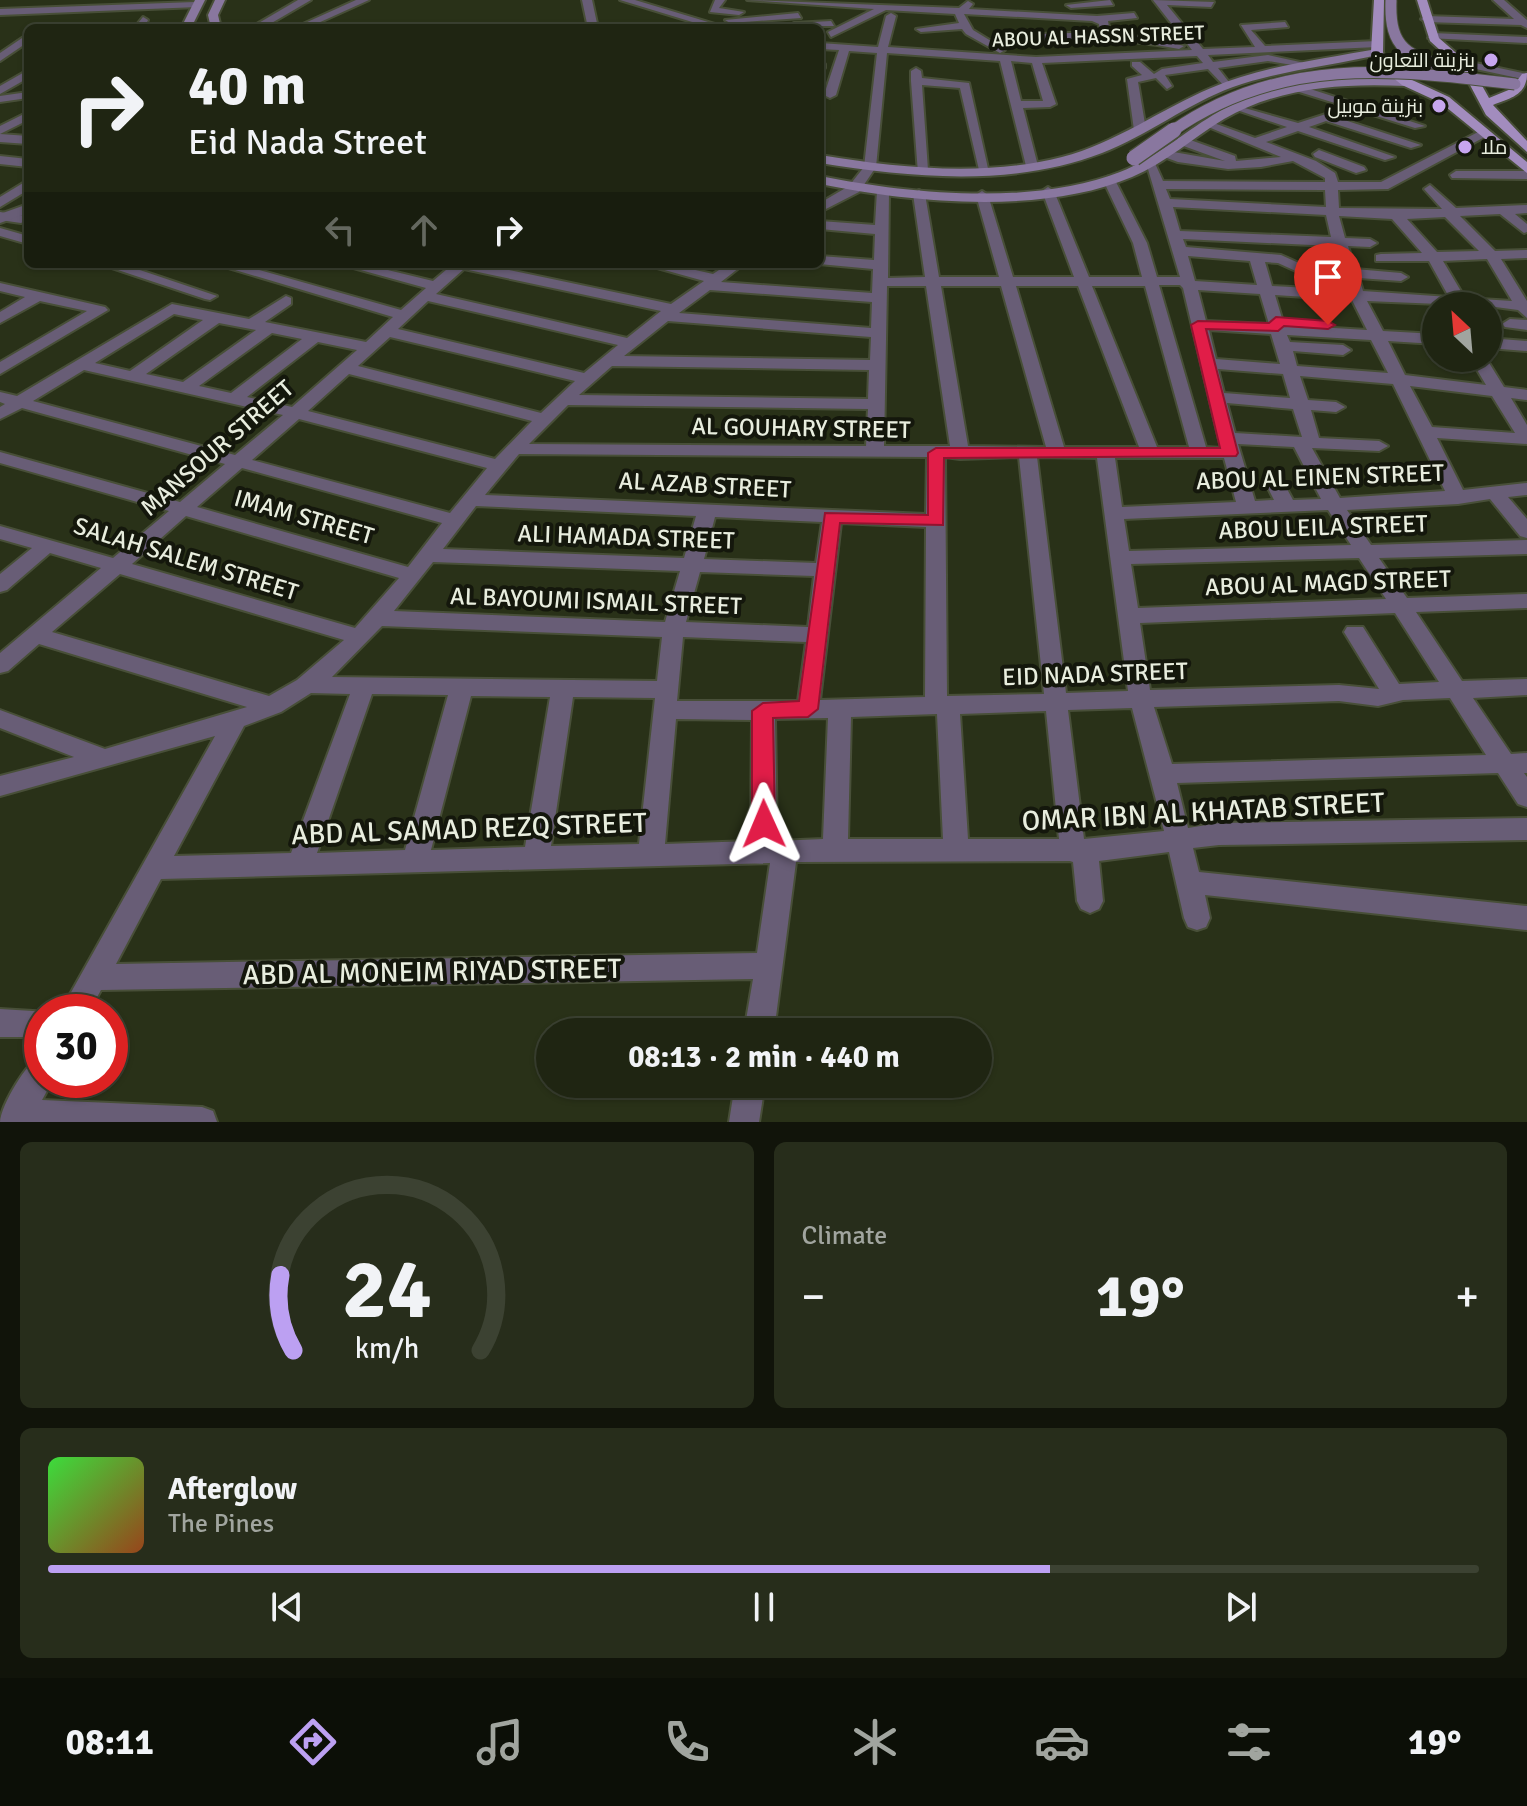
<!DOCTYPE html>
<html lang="en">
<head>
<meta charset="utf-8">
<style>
  :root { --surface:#1f2512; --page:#272d1b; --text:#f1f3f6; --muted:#a1a59f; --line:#3c4232; --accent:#bca0f2 }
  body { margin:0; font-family:Signika,Cairo,sans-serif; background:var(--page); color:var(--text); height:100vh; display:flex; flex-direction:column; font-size:30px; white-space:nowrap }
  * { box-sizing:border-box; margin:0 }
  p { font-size:26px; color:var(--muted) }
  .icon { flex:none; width:44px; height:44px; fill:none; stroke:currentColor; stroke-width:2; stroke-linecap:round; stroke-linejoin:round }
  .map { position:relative; height:1122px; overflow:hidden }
  .details { display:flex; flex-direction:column; gap:20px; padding:20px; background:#11140a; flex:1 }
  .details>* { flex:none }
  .guide { position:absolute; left:24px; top:24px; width:800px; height:244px; border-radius:12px; box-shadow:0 2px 6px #0004,0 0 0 2px var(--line); background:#1f2512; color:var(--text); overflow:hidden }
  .needle { width:52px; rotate:334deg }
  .buttons { position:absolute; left:1422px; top:292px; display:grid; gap:16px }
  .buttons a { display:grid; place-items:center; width:80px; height:80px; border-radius:50%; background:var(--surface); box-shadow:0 2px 6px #0004,0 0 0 2px var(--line); font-size:40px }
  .speed { position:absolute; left:24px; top:994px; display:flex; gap:16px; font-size:40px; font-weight:700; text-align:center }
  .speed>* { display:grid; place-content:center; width:104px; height:104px; border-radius:50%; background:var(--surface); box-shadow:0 2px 6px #0004,0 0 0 2px var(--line); line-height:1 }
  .speed .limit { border:12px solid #d22; background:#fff; color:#111 }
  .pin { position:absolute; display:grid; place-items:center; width:68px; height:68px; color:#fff; margin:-82px -34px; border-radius:50% 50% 50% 0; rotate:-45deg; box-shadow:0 0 8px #0007 }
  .pin .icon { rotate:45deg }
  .me { position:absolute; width:88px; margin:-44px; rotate:359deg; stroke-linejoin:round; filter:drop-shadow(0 0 6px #0008) }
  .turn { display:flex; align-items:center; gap:28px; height:168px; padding:0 32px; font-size:36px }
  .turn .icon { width:104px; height:104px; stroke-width:2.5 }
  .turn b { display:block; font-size:56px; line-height:68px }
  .lanes { display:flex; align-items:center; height:76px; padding:0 32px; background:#0003; justify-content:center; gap:40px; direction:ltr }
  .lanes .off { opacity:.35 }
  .big { font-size:60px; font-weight:700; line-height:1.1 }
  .details .tile { flex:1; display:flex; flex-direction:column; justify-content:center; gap:12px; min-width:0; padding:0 28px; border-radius:12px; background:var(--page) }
  .details .dial { align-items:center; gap:0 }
  .dial svg { height:208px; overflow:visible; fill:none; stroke:var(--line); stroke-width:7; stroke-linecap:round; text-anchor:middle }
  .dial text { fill:var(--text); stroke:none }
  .song { display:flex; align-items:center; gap:24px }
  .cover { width:96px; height:96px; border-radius:12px; background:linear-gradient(135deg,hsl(120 70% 55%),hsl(20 70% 35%)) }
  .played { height:8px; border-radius:4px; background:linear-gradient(90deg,var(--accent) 70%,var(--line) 70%) }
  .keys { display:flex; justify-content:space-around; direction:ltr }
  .heat { display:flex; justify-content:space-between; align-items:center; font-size:44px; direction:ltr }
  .details .tiles { flex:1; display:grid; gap:20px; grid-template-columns:1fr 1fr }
  .tile:last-child { grid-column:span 2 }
  .trip { position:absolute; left:536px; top:1018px; width:456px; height:80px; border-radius:40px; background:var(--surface); box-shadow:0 2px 6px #0004,0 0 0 2px var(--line); font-weight:700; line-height:80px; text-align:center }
  .menu { display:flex; height:128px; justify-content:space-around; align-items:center; background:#0c0f07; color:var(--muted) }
  .menu .icon { width:56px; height:56px }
  .menu .active { color:var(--accent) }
  .menu b { font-size:36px; color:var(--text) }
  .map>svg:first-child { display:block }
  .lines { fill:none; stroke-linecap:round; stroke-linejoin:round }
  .minor-casing { stroke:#484f38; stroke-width:4 }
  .tertiary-casing { stroke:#484f38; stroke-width:4 }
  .secondary-casing { stroke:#484f38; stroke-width:4 }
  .primary-casing { stroke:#484f38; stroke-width:4 }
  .minor { fill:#685d76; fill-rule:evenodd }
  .tertiary { fill:#685d76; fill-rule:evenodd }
  .secondary { fill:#89779f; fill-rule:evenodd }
  .primary { fill:#a28cbe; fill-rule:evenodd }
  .secondary-bridge-far1-casing { stroke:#484f38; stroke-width:13; stroke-linecap:butt }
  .secondary-bridge-casing { stroke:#484f38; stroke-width:18; stroke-linecap:butt }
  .secondary-bridge-far1 { stroke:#89779f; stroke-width:11 }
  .secondary-bridge { stroke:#89779f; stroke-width:15 }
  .route { fill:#e11d48; stroke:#92132f; stroke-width:2 }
  .poi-dot { fill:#c7a6f0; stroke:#14170c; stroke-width:3 }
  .labels { text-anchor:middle; stroke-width:8; stroke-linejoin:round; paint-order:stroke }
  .far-street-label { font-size:20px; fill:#e8edde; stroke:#14170c }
  .far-poi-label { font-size:20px; fill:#e8edde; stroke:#14170c; text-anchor:end }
  .street-label { font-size:24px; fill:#e8edde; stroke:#14170c }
  .near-street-label { font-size:28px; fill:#e8edde; stroke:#14170c }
</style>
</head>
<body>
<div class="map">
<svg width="1527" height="1122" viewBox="0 0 1527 1122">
  <rect width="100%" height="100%" fill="#293118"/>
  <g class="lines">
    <g class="minor-casing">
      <g id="minor">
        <path d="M356,0H369L307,28H294Z"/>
        <path d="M620,0H635L728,28H712Z"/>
        <path d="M715,0H725L719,8L744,12L739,15L710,12Z"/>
        <path d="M747,0L959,8L968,1L973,4L969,9L1097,16L1134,13L1137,18L1108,21L1110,33L1154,38L1184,46L1179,49C1118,37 1061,36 1000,46L1005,50L1000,53L966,34L962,29L921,32L916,29L959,23L955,14L886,10L831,37L828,32L874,9ZM964,14L1092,21L1099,24L1100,32L1039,34L991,41L973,30Z"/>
        <path d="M1110,0L1113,5L1071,8L1066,5Z"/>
        <path d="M1153,0L1214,2L1211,7L1167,5L1203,49L1255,47L1241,25L1285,22L1288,27L1251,30L1265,46L1377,41L1382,44L1377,47L1208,55L1213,62L1268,55L1309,64L1304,67L1268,61L1218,68L1232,86L1227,89L1208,69L1165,75L1172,86L1167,89L1156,78L1138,82L1146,130L1140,134L1134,130L1127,79L1142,75L1132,66V62H1140L1154,74L1162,69L1203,63L1197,56L1042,63L1056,104L1050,107L1023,108L1038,166L1032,170L1026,166L1000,61L887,53L876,167L859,192L820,212V203L849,186L864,167L877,53L849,51L836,95L830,98L824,95L839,50L820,49V43L878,47L886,16L891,13L896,16L888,47L1036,57L1192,50ZM1011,61L1032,63L1043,101H1021Z"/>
        <path d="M1493,0H1504L1527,20V28L1521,25L1426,22L1421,19L1426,16L1514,19Z"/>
        <path d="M195,2L198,7L0,15V9Z"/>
        <path d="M798,13L801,18L730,23L725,20Z"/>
        <path d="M143,17L148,20L144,28H134Z"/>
        <path d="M831,21L834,26H789L794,23Z"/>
        <path d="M1432,33L1527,37V43L1428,38Z"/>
        <path d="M28,34V42L0,61V53Z"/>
        <path d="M1461,60L1527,74V80L1457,65L1456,63Z"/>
        <path d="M820,62L825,64V68L820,69Z"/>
        <path d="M916,68L921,71L922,78L969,83L989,173L979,170L960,88L922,85L928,170L918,173L911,81V71Z"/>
        <path d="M28,70V78L0,94V86Z"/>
        <path d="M1293,86H1301L1425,126L1415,128L1293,90Z"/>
        <path d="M28,92V98L0,102V96Z"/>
        <path d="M1234,105L1298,123L1326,114L1421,145L1411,148L1326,121L1309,127L1395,157L1385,160L1298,131L1266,142L1316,161L1335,173L1338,182H1381L1482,130L1492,133L1388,189L1338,190L1339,208L1442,209L1424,189L1430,185L1456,208L1527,205V213L1515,214L1527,224V232L1524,233L1500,214L1460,216L1495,251L1527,250V258L1501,259L1527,301V318L1518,310L1488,306L1367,301L1383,331L1436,334V344L1388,341L1405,375L1486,385L1470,358H1486L1504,387L1527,390V400L1511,398L1527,425V444L1437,438L1463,490L1527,483V495L1508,497L1527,519V538L1520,536L1490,499L1458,504L1347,510L1371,545L1527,540V554L1379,558L1407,598L1527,594V608L1416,612L1462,681L1527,679V695L1473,698L1511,754L1527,753V773H1524L1527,777V807L1518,804L1498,773L1177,783L1188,828L1219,823L1527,818V840L1219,845L1193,848L1199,872L1527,906V930L1205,895L1210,918L1206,927L1197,930L1188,927L1184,918L1169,852L1099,861L1103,901L1099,909L1090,913L1081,909L1077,901L1073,862L1070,861L796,862L774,1032H744L753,979L101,990L89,1012H60L215,736L0,796V776L74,757L0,728V710L105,749L247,707L39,644L8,671L0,673V653L101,568L50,553L7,590L0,592V574L32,548L0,539V526L113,558L169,511L0,463V452L180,502L225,464L22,408L0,419V407L5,404L0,402V392L17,396L172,304L249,319L286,296L291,298V304L265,322L366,342L393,317L215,264H238L401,310L426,288L339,264H363L433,281L453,264H481L671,304L704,281L643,264H669L713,274L728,264H744L721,282L872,293L873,269L819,264L820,256L874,260L875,234L820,229V221L875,225L877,191L883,187L889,191L888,278L925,277L913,194L919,190L925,194L939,277H999L976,195L982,191L988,195L1013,277H1074L1042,191L1048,187L1054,191L1089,277H1142L1133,243L1103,180L1109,176L1115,180L1147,243L1157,277H1180L1145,159H1153L1163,181L1325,182V178L1293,161L1261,167L1228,169L1178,162L1156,154L1162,150L1225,161L1178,144V138L1182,137L1235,156L1236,161L1281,157L1201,124L1211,122L1255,138L1287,127L1234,109ZM1166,189L1325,190L1326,207L1170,199ZM1173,207L1326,215L1331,237L1180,231ZM1339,216L1392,219L1422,253L1381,254L1376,255V261H1429L1449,297L1363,291L1359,278L1401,281L1408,277L1401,273L1355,269L1348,246L1370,247L1377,243L1370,239L1345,238ZM1445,217L1479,251L1437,252L1407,219ZM1183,239L1333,246L1340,267L1301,264L1281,255L1186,247ZM1188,256L1250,261L1257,285L1195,281ZM1487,259L1512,301L1465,298L1443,261ZM1265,262L1278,263L1298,272L1343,276L1348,290L1272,286ZM464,269L661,311L627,338L436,294ZM1159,285H1180L1183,288L1221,448L1206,447ZM887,286H926L950,446H884ZM941,286H1001L1046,447L968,446ZM1016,286H1078L1139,447H1064ZM1092,286H1145L1189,447H1157ZM710,290L872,302L871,328L679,313ZM1198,290L1260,294L1269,324L1206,321ZM1275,295L1352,300L1367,330L1284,325ZM428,301L618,345L584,373L398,329ZM174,314L203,320L130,371L95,363ZM668,321L871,337L870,360L624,356ZM219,323L256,330L183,382L146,374ZM1209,330L1271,334L1280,364L1216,359ZM272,333L302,339L231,393L199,386ZM1287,335L1371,340L1388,373L1297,366L1293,351L1343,355L1351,350L1343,345L1290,342ZM390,337L575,381L541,413L358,366ZM318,342L357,350L292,407L247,397ZM612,366L869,370L868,399L579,395ZM1218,369L1283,374L1290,398L1224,393ZM84,370L283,415L235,455L33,401ZM349,374L532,421L495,459L308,411ZM1300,376L1393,384L1445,491L1340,498L1312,448L1379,451L1388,446L1379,441L1319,438L1311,410L1336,412L1345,407L1336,402L1308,400ZM1410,386L1492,396L1515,433L1432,427ZM1227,403L1293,409L1302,437L1235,433ZM568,405L868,409L866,446L529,444ZM299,419L487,468L450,513L252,460ZM1238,444L1294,447L1321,499L1293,500L1281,478L1274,476L1265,482L1274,500L1255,501ZM519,454L927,457L926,514L485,495ZM945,457L960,459L1019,457L1044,694L947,696ZM1037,457L1097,458L1128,691L1066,693ZM1115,458H1224L1236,502L1122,507ZM242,468L442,523L408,567L197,507ZM476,506L696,516L684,558L443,549ZM1328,510L1351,545L1129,551L1124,519ZM186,516L399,578L355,628L132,564ZM715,517L822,522L816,563L704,559ZM841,523L926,527L925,697L820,700ZM1359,558L1386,599L1138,608L1131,564ZM433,562L680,571L665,622L394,611ZM700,572L814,576L808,627L686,622ZM120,574L344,640L297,680L269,696L52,632ZM1395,613L1439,682L1399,684L1363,627H1347L1344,632L1379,689L1339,685L1150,690L1140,623ZM382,626L662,637L657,681L332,677ZM683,637L806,642L798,701H677ZM311,693L350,694L291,853L174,856L244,726L281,712ZM372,694L448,695L405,850L317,853ZM471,696L550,697L525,847L431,850ZM573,697L655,698L639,844L551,846ZM1450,698L1486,755L1172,764L1154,707L1339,701L1378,706L1403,700ZM1132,708L1164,831L1084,839L1068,710ZM1046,711L1059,839H968L960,714ZM937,714L943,839H848L851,717ZM828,718L823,839L777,841L775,719ZM676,719L752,720L751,841L665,844ZM770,863L757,953L116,964L161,879Z"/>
        <path d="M28,112V120L0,134L28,136V144L0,142V126Z"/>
        <path d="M1319,150L1364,167L1366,170L1356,173L1315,157L1313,154Z"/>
        <path d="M0,156L28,159V167L0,164Z"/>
        <path d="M1456,171H1527V179L1452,178L1450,175Z"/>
        <path d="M28,180V190L0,207V197Z"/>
        <path d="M0,212L26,216L28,219L21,223L0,220Z"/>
        <path d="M0,228L28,236V244L0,236Z"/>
        <path d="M100,264H122L217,296L210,300L205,299Z"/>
        <path d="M0,283L105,307L108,310L0,374V362L87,311L40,301L0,323V312L25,297L0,291Z"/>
        <path d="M1510,319L1527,320V330L1505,327L1502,324Z"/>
        <path d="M1488,338L1527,341V351L1488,348Z"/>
        <path d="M0,1009L49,1012H42V1037H0Z"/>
        <path d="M42,1055V1080H53L42,1100L202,1107L213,1111L217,1122H0C1,1105 27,1061 42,1055Z"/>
        <path d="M735,1084H765L759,1122H729Z"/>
      </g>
    </g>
    <g class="tertiary-casing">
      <g id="tertiary">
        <path d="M298,0H311L263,28H250Z"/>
        <path d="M582,0H592L598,28H588Z"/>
        <path d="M28,204V213L0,223V214Z"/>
      </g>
    </g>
    <g class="secondary-casing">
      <g id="secondary">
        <path d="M195,0H205L191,28H181Z"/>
        <path d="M215,0H225L218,15L221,28H211L208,15Z"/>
        <path d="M1377,49L1381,54C1332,66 1281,70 1233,87C1187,104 1148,135 1102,153C1013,187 913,178 820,163V155C899,168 984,177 1062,157C1116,143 1161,109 1211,88C1263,66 1322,59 1377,49Z"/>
        <path d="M1383,77L1412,82L1406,86C1344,83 1279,87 1224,119C1193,138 1165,163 1132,177C1042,215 913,203 820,184V176C909,194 1033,206 1120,172C1154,159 1182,134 1213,115C1264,84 1325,78 1383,77Z"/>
      </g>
    </g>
    <g class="primary-casing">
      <g id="primary">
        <path d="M1374,0H1384L1383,52L1386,61L1410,79L1449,97L1527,162V173L1441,103L1402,85L1377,65L1371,52Z"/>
        <path d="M1417,0H1427L1439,38L1471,66L1489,98L1511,89L1522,74L1527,73C1527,95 1511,98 1493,105L1527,141V152L1486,115L1462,70L1430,41Z"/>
      </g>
    </g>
    <use href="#minor" class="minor"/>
    <use href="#tertiary" class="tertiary"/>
    <use href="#secondary" class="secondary"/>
    <use href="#primary" class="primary"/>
    <g class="secondary-bridge-far1-casing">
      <g id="secondary-bridge-far1">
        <path d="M1391,0C1389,50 1408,56 1453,69"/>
        <path d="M1171,132C1279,56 1391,69 1515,84"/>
      </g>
    </g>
    <g class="secondary-bridge-casing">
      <path id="secondary-bridge" d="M1134,158L1174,130"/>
    </g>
    <use href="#secondary-bridge-far1" class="secondary-bridge-far1"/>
    <use href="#secondary-bridge" class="secondary-bridge"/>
  </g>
  <path class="route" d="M1276,317L1328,321L1335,325L1328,329L1284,326L1278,331L1206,329L1238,453L1236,456L944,458L943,525L840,523L818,709L808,717L773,718L775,824L772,830H756L752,824V711L763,703L799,701L825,513L928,515V453L936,448H1220L1191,325L1198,321L1269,323Z"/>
  <g class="poi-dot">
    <circle cx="1491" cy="60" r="8"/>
    <circle cx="1439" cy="106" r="8"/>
    <circle cx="1465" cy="147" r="8"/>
  </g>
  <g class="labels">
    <g class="far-street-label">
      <text transform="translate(1098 36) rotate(-2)" y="7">ABOU AL HASSN STREET</text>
    </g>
    <g class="far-poi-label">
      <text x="1475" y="67">بنزينة التعاون</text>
      <text x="1423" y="113">بنزينة موبيل</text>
      <text x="1481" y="154" text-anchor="start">ملا</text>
    </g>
    <g class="street-label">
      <text transform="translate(801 428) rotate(1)" y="8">AL GOUHARY STREET</text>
      <text transform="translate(217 448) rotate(-41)" y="8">MANSOUR STREET</text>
      <text transform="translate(1320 477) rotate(-2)" y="8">ABOU AL EINEN STREET</text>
      <text transform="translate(705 485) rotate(3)" y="8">AL AZAB STREET</text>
      <text transform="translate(304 517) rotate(16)" y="8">IMAM STREET</text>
      <text transform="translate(1323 527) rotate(-2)" y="8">ABOU LEILA STREET</text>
      <text transform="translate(626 537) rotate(2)" y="8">ALI HAMADA STREET</text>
      <text transform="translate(186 559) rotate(17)" y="8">SALAH SALEM STREET</text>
      <text transform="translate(1328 583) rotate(-2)" y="8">ABOU AL MAGD STREET</text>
      <text transform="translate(596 601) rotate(2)" y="8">AL BAYOUMI ISMAIL STREET</text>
      <text transform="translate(1095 674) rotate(-2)" y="8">EID NADA STREET</text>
    </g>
    <g class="near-street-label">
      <text transform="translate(1203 811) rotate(-3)" y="10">OMAR IBN AL KHATAB STREET</text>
      <text transform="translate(469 828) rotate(-2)" y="10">ABD AL SAMAD REZQ STREET</text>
      <text transform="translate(432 971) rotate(-1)" y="10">ABD AL MONEIM RIYAD STREET</text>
    </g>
  </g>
</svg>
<div class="buttons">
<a><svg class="needle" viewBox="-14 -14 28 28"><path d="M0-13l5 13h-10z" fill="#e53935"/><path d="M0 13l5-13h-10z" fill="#a1a59f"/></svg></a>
</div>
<div class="speed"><div class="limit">30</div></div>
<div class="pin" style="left:1328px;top:325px;background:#d93025"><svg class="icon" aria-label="arrive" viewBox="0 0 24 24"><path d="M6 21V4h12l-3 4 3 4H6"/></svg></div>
<svg class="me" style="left:764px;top:824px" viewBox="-20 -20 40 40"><path d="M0-17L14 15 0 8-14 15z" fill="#e11d48" stroke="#fff" stroke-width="4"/></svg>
<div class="trip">08:13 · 2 min · 440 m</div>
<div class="guide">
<div class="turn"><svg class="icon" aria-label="right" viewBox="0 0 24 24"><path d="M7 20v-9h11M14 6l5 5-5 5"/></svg><div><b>40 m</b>Eid Nada Street</div></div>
<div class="lanes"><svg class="icon off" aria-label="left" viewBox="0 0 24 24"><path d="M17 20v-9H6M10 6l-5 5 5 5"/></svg><svg class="icon off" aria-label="ahead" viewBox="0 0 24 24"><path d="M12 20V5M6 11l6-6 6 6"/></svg><svg class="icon" aria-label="right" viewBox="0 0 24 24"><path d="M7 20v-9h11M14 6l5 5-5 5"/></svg></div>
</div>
</div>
<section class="details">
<div class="tiles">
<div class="tile dial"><svg viewBox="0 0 100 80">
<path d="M14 69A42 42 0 1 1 86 69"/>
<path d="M14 69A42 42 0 0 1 9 40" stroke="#bca0f2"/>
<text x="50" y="56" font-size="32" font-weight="700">24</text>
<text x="50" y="72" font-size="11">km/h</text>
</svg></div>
<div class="tile"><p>Climate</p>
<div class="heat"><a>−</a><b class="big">19°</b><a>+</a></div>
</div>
<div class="tile">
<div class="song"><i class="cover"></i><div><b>Afterglow</b><p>The Pines</p></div></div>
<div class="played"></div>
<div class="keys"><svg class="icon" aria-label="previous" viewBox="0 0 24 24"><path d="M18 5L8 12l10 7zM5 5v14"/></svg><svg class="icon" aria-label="pause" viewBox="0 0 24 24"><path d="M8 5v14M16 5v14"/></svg><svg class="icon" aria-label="next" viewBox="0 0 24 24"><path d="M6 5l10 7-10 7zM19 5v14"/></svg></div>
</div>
</div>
</section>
<nav class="menu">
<b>08:11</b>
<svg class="icon active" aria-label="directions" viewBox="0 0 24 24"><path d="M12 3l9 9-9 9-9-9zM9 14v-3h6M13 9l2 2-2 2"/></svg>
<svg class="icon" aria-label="music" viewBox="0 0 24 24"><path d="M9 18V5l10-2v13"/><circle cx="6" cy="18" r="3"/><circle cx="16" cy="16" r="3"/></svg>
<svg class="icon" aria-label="phone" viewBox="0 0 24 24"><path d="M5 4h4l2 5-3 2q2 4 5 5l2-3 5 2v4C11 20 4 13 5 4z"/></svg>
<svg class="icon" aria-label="climate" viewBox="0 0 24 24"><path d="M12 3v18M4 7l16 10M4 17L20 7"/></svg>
<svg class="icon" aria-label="car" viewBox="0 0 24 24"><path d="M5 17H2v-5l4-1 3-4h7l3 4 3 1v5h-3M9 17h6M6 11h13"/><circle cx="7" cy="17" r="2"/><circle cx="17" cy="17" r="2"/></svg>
<svg class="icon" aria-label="filters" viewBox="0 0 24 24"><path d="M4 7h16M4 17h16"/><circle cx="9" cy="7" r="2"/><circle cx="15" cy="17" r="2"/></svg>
<b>19°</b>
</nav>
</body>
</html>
